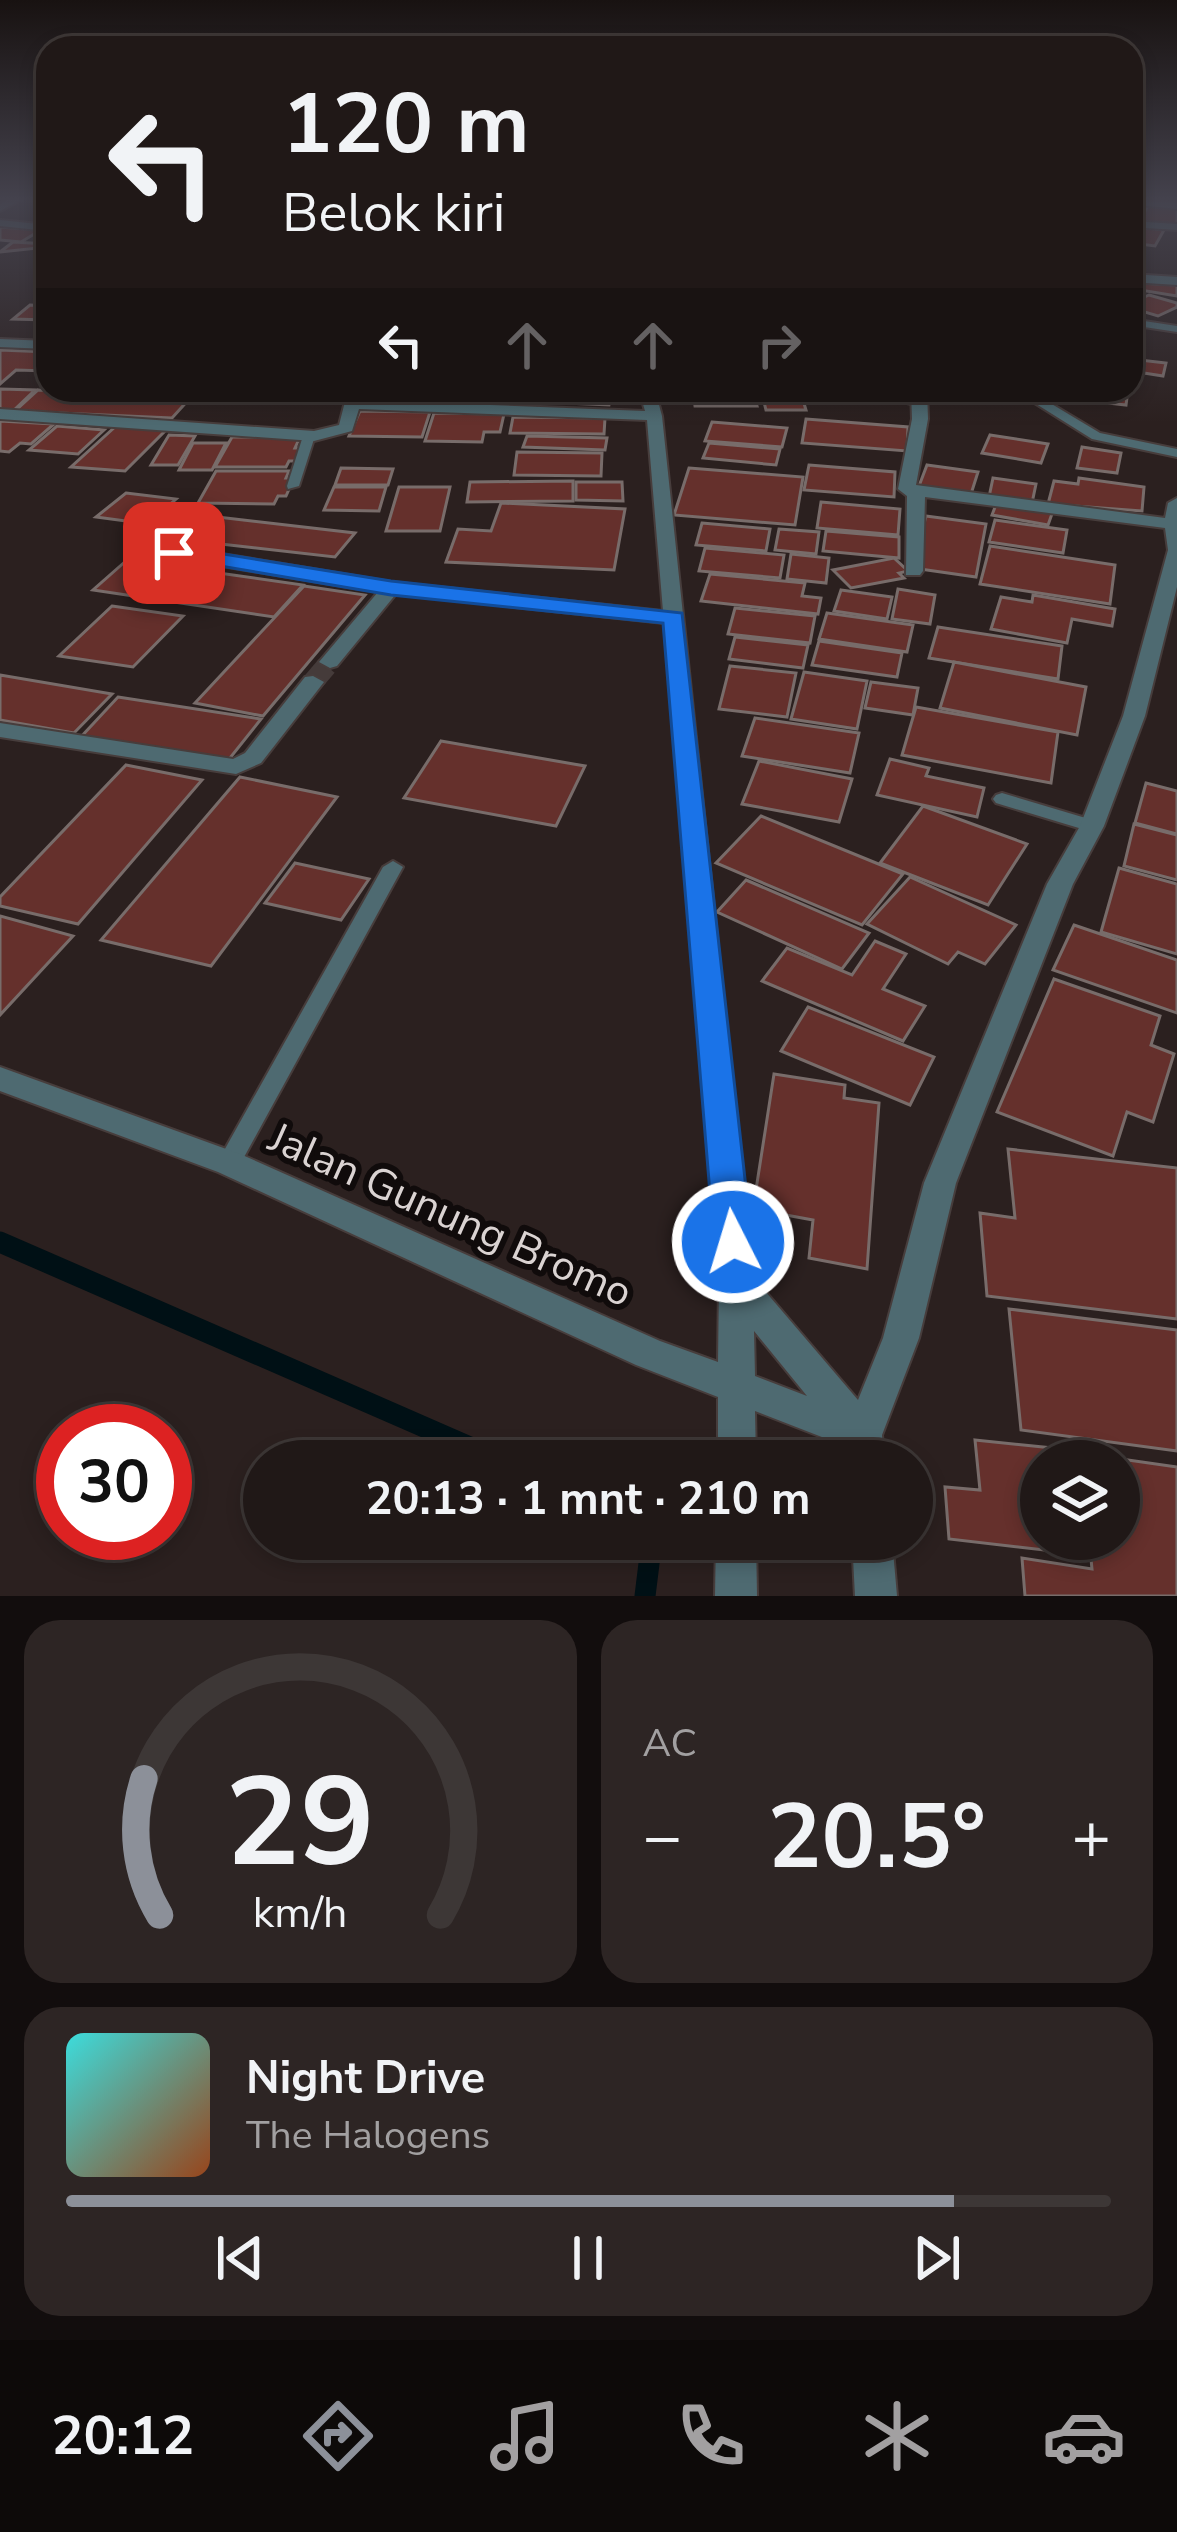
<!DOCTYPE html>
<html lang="id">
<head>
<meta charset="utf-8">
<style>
  :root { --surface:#201817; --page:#2d2524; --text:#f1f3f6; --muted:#a2a0a1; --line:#3d3736; --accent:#8c9099 }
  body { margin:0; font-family:"Nunito Sans",sans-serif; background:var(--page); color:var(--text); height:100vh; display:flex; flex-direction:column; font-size:45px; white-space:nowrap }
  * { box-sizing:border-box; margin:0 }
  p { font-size:39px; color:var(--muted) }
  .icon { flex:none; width:66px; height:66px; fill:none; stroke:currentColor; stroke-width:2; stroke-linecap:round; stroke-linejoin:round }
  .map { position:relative; height:1596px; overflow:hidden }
  .details { display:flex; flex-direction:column; gap:24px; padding:24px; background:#120d0d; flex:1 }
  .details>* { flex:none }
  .guide { position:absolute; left:36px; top:36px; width:1107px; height:366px; border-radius:36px; box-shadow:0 6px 18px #0003,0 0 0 3px var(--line); background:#201817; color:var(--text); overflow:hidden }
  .buttons { position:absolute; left:1020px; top:1440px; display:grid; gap:24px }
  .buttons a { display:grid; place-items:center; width:120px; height:120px; border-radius:50%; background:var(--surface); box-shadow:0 6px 18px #0003,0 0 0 3px var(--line); font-size:60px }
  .speed { position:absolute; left:36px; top:1404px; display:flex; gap:24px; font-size:60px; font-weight:700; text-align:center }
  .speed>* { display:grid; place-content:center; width:156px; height:156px; border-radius:50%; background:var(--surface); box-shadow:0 6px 18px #0003,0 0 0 3px var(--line); line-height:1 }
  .speed .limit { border:18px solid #d22; background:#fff; color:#111 }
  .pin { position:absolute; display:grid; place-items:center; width:102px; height:102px; color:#fff; margin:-51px; border-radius:24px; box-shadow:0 6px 18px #0006 }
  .me { position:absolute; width:132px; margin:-66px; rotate:355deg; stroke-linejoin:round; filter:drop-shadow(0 0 9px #0008) }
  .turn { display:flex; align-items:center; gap:42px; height:252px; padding:0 48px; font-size:54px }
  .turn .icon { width:156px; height:156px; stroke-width:2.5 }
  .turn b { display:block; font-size:84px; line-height:102px }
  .lanes { display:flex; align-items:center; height:114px; padding:0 48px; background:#0003; justify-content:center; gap:60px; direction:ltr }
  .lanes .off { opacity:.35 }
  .big { font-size:90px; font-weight:700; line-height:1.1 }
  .details .widget { flex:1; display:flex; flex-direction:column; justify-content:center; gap:18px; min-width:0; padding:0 42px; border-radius:36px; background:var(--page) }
  .details .dial { align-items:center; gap:0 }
  .dial svg { height:312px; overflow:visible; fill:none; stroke:var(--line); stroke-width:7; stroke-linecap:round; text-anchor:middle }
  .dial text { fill:var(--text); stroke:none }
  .song { display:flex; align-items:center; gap:36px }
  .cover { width:144px; height:144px; border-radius:18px; background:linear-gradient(135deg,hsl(180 70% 55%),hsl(20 70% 35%)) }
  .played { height:12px; border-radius:6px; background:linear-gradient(90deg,var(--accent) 85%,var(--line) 85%) }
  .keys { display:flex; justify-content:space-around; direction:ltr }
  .heat { display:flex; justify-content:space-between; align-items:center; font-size:66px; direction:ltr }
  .details .tiles { flex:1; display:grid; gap:24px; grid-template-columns:1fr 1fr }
  .widget:last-child { grid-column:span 2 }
  .trip { position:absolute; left:243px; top:1440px; width:690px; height:120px; border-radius:60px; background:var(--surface); box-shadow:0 6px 18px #0003,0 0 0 3px var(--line); font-weight:700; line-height:120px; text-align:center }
  .dock { display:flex; height:192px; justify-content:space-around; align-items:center; background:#0d0a09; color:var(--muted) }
  .dock .icon { width:84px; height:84px }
  .dock .on { color:var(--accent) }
  .dock b { font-size:54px; color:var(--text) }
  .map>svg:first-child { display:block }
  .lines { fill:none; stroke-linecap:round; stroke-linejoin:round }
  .stream { stroke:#001015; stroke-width:21 }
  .building { fill:#65302c; stroke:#786c6a; stroke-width:3 }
  .street-tunnel { stroke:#453b3a; stroke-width:21; stroke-dasharray:21 10; stroke-linecap:butt }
  .lane-casing { stroke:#473d3c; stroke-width:4 }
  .street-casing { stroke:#473d3c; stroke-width:4 }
  .lane { fill:#4e6a71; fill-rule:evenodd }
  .street { fill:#4e6a71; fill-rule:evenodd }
  .route { fill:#1a73e8; stroke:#114b97; stroke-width:3 }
  .labels { text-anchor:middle; stroke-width:12; stroke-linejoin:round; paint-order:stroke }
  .near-street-label { font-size:42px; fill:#dad3d2; stroke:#100b0b }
</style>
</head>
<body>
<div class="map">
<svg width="1177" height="1596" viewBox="0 0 1177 1596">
  <rect width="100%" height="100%" fill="#2b201f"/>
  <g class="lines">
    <g class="stream">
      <path d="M0,1242L502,1461"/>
      <path d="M645,1596L652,1539"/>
    </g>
  </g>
  <g class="building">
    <path d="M1148,206L1177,209V226L1139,221Z"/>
    <path d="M1131,226L1164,230L1155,246L1131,243Z"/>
    <path d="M0,227L41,230L21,242L0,240Z"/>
    <path d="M13,242L48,244V247L0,252Z"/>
    <path d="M1139,283L1177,285V296L1140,290Z"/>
    <path d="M1149,295L1177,303V307L1158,316L1131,308V303Z"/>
    <path d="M30,305L48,306V320L13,319Z"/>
    <path d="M0,350L48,352V371L16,370L0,384Z"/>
    <path d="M1131,359L1166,363L1163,376L1131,371Z"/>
    <path d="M0,389L35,390L13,411L0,410Z"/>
    <path d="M38,390L191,397L172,418L15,411Z"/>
    <path d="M475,390L472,402H445L448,391H424Z"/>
    <path d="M482,390H520L514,404L477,402Z"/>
    <path d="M526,390H612L609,405L522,401Z"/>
    <path d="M761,390H800L806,410H766Z"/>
    <path d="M844,390H913L912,404L843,399Z"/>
    <path d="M1075,390H1128L1126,405L1073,399Z"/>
    <path d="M693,392H753L757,406H695Z"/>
    <path d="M360,411L430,412L422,437L349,436Z"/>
    <path d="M434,413L504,414L500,432H484L482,442L425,441Z"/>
    <path d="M513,417L605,418L604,434L510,433Z"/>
    <path d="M806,419L908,427L907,451L802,443Z"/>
    <path d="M0,421L54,424L31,444L20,443L9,452L0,451Z"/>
    <path d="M712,422L787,428L782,447L705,441Z"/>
    <path d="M57,426L104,430L78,454L29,450Z"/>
    <path d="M116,426L167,429L125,471L71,467Z"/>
    <path d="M169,435L195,436L178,465H151Z"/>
    <path d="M990,435L1048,444L1041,463L982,453Z"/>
    <path d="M527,436L607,438L605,450L523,447Z"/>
    <path d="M232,437H300L295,448H304L299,461H289L286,467H215Z"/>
    <path d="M193,443H226L212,470H179Z"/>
    <path d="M709,443L780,449L776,465L703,458Z"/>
    <path d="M1082,447L1121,453L1117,473L1077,468Z"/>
    <path d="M517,452L602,453L601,476L514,475Z"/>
    <path d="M809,465L895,472L894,497L804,490Z"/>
    <path d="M927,465L978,472L971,494L919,486Z"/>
    <path d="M341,468L393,469L388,485H335Z"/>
    <path d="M689,468L803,477L795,525L674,515Z"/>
    <path d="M216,471H289L286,478H294L286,496H278L274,504L198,503Z"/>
    <path d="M993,478L1036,484L1032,503L989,497Z"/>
    <path d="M1079,478L1144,487L1142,511L1048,504L1054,481L1078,484Z"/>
    <path d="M573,481V501L467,502L470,482Z"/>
    <path d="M576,482H622L623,501L576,500Z"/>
    <path d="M334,487H386L379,511L324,510Z"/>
    <path d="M399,487H450L440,531H386Z"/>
    <path d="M126,493L176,499L148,524L96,517Z"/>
    <path d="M821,502L900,509L898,535L817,528Z"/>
    <path d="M997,502L1053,511L1048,525L992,515Z"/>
    <path d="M501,503L625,509L614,570L446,562L458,529L491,531Z"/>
    <path d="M192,514L355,533L335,557L168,538Z"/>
    <path d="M926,516L986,524L976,577L913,568Z"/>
    <path d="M995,520L1067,530L1063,553L989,542Z"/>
    <path d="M702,523L770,529L766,551L696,545Z"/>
    <path d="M779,529L819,532L816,554L775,550Z"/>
    <path d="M826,531L899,537V558L823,551Z"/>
    <path d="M990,546L1115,565L1110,604L980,584Z"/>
    <path d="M705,548L784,555L780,578L699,571Z"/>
    <path d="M791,554L829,558L826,583L787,579Z"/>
    <path d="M894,558L908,571L899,573L904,578L851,588L833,570Z"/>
    <path d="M127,560L303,585L274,617L93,590Z"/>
    <path d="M710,574L805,583L802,596L821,598L818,614L701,601Z"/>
    <path d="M304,586L365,595L263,716L195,703Z"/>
    <path d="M898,589L935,595L930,624L892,619Z"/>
    <path d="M841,590L892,597L887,619L834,611Z"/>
    <path d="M1033,595L1115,609L1112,626L1072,619L1067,643L991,629L1001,597L1032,602Z"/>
    <path d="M112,606L183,616L133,667L59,656Z"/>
    <path d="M735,608L815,616L810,643L728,634Z"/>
    <path d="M827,613L913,625L907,652L819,639Z"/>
    <path d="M938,627L1062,646L1058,679L929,658Z"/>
    <path d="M735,637L808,645L803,668L729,659Z"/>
    <path d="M819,641L902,653L897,677L812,665Z"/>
    <path d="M954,662L1086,687L1077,735L940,708Z"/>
    <path d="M730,666L796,673L787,717L719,709Z"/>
    <path d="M804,672L867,681L857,729L791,719Z"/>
    <path d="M0,675L112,694L74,733L0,720Z"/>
    <path d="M871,682L918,688L913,715L865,708Z"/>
    <path d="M118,697L261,719L226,763L79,739Z"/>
    <path d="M916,707L1058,732L1051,783L902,755Z"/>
    <path d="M755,718L859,733L850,773L742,756Z"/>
    <path d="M441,741L585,766L556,826L404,798Z"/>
    <path d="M890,759L929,768L926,776L984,788L977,817L877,795Z"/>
    <path d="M759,761L852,779L839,822L742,804Z"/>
    <path d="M126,765L202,780L78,924L0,906V897Z"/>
    <path d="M240,777L337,797L211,966L101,940Z"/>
    <path d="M1146,783L1177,791V834L1135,823Z"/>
    <path d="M923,806L1027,844L988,905L880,863Z"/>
    <path d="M761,816L903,874L862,925L716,863Z"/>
    <path d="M1134,824L1177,835V880L1124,866Z"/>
    <path d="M295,863L369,879L341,920L265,903Z"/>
    <path d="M1119,868L1177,884V954L1101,932Z"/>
    <path d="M910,877L1016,925L985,964L958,952L948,964L867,924Z"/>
    <path d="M746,880L869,933L842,969L717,912Z"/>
    <path d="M0,916L73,936L0,1015Z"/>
    <path d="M1074,925L1177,960V1013L1053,970Z"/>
    <path d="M875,941L906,954L883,989L925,1006L903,1041L762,981L787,948L852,975Z"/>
    <path d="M1054,979L1160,1016L1151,1045L1174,1054L1153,1122L1127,1112L1113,1156L997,1112Z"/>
    <path d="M808,1007L934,1057L910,1105L781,1051Z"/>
    <path d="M774,1074L845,1085L844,1098L879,1103L867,1269L809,1258L813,1220L753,1209Z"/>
    <path d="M1008,1149L1177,1168V1319L987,1296L980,1213L1015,1218Z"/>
    <path d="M1009,1309L1177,1330V1451L1021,1430Z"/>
    <path d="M975,1440L1072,1450L1074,1461H1041V1539H1060L1062,1552L949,1539L945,1487L980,1490Z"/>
    <path d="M1079,1453L1177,1467V1596H1025L1022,1558L1092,1569L1089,1539H1119V1461H1080Z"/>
  </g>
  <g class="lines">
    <path class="street-tunnel" d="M313,682L330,662"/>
    <g class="lane-casing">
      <g id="lane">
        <path d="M1131,319L1177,326V332L1131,325Z"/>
        <path d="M971,390H999L1040,397L1100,433L1177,449V457L1092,439L1033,402L977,393Z"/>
        <path d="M309,432L315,436L299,486L288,489L287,486L303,436Z"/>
        <path d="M1002,793L1099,822L1101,826L1092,832L996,803L993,799L996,795Z"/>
        <path d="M393,861L403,867L237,1170L229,1173L221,1170L217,1163L221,1156L383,867Z"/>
      </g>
    </g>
    <g class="street-casing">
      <g id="street">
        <path d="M8,200H21L0,211V204Z"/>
        <path d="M1131,200L1177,203V209L1131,204Z"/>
        <path d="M0,220L48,225V231L0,226Z"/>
        <path d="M1131,221L1177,224V230L1131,227Z"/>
        <path d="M1131,274L1177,277V285L1131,282Z"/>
        <path d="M0,339L48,341V349L0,347Z"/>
        <path d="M348,390H364L361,400L645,411L639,390H655L662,416L753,1277L858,1400L883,1338L924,1183L1047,884L1080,826L1123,716L1168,550L1165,528L925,497L923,571L920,575H906L907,496L898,489L912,419L911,390H927L928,419L916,485L1165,518L1168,503L1177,498V587L1145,716L1104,826L1073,884L956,1183L919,1338L882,1435L884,1461H846L845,1446L755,1411L756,1461H718V1397L636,1365L218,1172L0,1091V1067L240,1154L660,1341L718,1362L719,1283L710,1160L664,623L396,594L337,666L330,668L319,662L378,592L174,558L165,552L174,546L391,582L663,611L647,420L359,409L352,431L314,441L0,419V409L314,431L339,425ZM754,1331L807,1396L755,1376Z"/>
        <path d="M313,676L324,682L261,763L236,774L0,737V723L233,759L245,753L305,677Z"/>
        <path d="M716,1539H756L757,1596H715Z"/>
        <path d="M852,1539H892L897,1596H855Z"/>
      </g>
    </g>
    <use href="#lane" class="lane"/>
    <use href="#street" class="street"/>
  </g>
  <linearGradient id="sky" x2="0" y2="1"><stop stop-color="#181211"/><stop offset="0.47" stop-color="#44424d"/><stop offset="1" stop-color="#44424d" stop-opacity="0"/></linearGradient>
  <rect width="1177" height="423" fill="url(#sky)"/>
  <path class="route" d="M174,546L391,581L682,613L752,1242L746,1254L733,1259L719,1254L714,1242L663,623L391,595L167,557V548Z"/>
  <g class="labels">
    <g class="near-street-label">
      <text transform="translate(451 1214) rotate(24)" y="15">Jalan Gunung Bromo</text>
    </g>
  </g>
</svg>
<div class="buttons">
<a><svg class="icon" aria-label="layers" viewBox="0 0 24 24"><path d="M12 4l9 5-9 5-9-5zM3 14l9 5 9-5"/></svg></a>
</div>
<div class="speed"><div class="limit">30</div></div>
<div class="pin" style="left:174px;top:553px;background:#d93025"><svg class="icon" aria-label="arrive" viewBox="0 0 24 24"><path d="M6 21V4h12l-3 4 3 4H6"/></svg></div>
<svg class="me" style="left:733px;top:1242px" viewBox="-20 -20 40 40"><circle r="17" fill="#1a73e8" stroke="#fff" stroke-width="3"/><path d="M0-11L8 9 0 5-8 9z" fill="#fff"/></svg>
<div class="trip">20:13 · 1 mnt · 210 m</div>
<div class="guide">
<div class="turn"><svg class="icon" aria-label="left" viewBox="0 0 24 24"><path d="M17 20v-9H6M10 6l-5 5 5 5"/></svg><div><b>120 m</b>Belok kiri</div></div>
<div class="lanes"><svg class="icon" aria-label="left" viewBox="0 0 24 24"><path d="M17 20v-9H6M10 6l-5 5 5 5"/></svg><svg class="icon off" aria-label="ahead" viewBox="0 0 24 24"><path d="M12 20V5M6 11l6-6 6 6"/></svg><svg class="icon off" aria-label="ahead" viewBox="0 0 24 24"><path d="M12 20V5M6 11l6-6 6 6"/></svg><svg class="icon off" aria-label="right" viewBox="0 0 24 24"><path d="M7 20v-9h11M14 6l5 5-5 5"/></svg></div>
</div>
</div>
<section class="details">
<div class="tiles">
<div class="widget dial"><svg viewBox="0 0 100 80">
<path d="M14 69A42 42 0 1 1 86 69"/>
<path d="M14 69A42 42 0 0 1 10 34" stroke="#8c9099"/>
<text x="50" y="56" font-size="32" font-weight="700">29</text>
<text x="50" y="72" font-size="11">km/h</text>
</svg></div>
<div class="widget"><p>AC</p>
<div class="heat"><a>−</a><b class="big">20.5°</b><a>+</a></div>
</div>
<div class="widget">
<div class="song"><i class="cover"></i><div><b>Night Drive</b><p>The Halogens</p></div></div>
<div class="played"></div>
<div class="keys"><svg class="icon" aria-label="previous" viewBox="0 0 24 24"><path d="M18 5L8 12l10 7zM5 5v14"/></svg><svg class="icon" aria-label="pause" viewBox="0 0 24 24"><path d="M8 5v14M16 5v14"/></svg><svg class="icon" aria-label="next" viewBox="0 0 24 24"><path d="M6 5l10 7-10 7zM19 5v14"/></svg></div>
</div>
</div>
</section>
<nav class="dock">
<b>20:12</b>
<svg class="icon on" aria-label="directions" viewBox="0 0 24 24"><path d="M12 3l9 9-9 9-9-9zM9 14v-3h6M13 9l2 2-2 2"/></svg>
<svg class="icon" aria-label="music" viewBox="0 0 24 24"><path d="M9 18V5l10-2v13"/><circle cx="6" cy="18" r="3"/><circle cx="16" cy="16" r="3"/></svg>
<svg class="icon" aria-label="phone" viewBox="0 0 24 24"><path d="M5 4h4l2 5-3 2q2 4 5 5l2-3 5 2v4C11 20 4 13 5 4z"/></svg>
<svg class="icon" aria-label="climate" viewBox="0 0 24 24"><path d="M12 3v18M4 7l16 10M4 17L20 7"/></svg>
<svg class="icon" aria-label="car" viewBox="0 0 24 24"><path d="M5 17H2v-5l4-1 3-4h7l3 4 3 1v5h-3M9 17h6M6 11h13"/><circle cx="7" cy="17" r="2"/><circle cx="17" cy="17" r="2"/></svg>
</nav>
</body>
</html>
